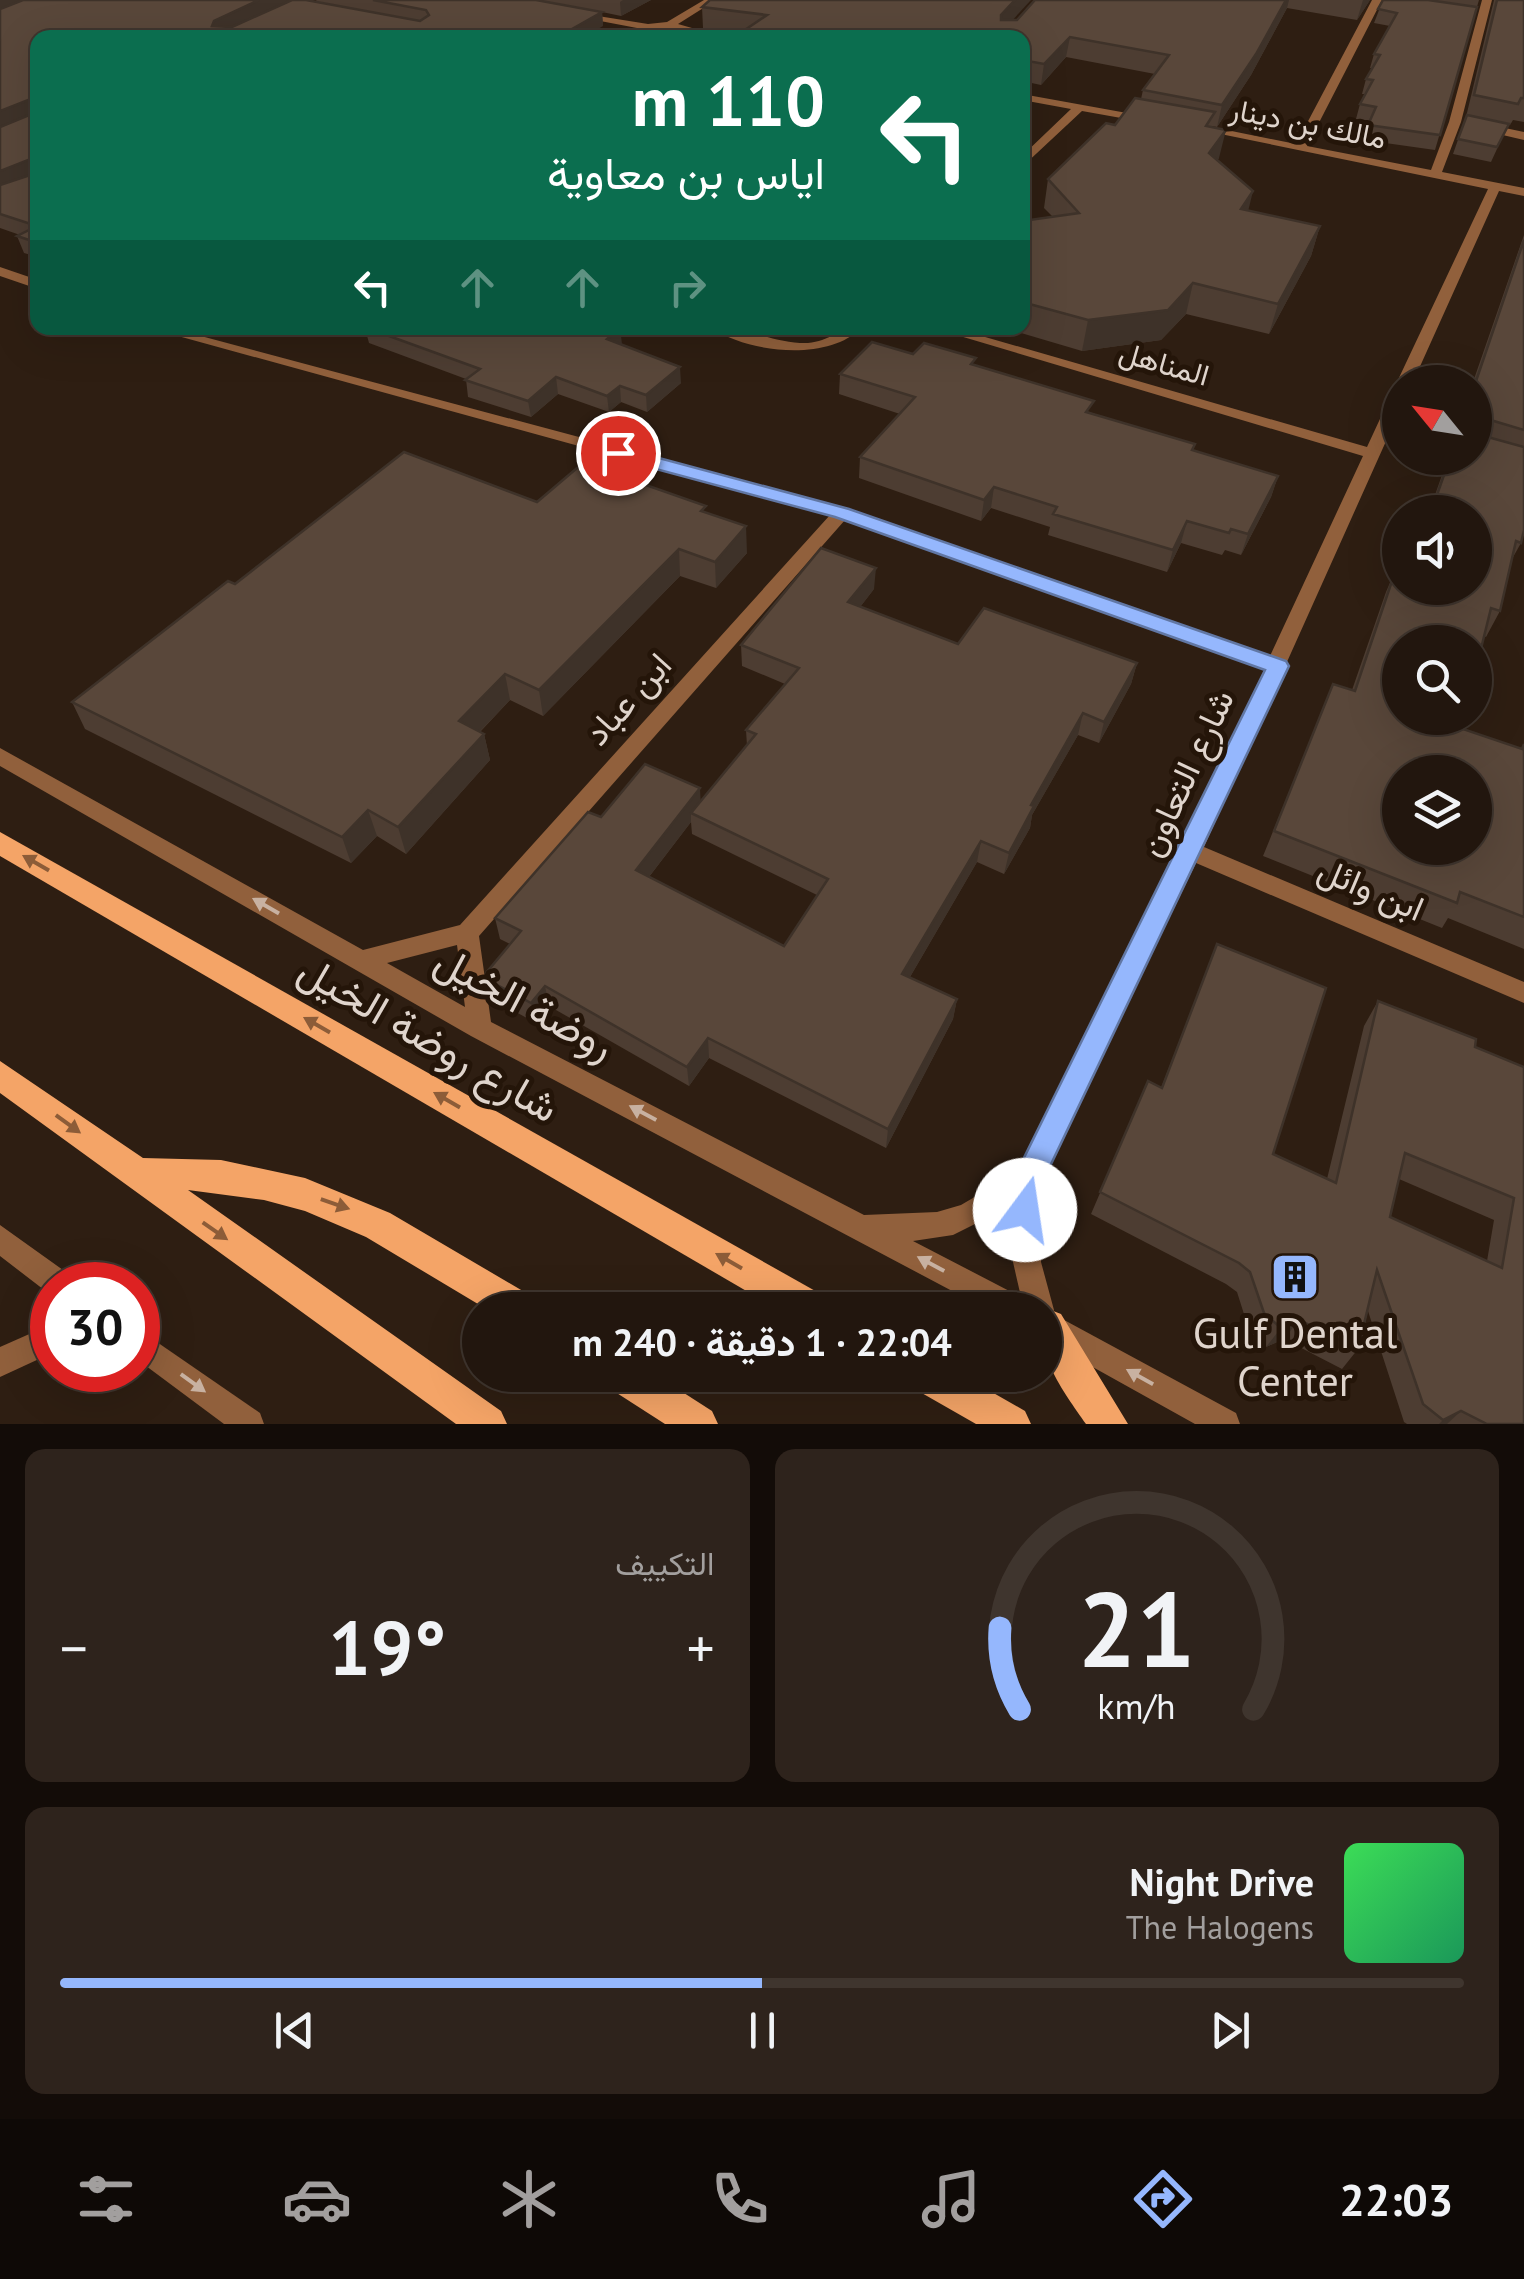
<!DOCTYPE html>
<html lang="ar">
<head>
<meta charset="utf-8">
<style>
  :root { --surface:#22160e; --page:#2e231c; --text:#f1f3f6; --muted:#a29f9e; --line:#3f352e; --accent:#95b7fd }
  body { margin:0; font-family:"PT Sans",Vazirmatn,sans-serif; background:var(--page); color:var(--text); direction:rtl; height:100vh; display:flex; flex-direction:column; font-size:38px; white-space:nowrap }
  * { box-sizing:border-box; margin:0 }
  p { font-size:32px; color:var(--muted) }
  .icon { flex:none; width:55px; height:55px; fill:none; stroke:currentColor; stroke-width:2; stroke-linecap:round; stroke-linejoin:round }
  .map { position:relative; height:1424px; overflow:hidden; direction:ltr }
  .details { display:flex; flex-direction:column; gap:25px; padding:25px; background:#130c08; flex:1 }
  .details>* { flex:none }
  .top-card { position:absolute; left:30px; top:30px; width:1000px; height:305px; border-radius:20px; box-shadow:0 10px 40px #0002,0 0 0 2px var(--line); direction:rtl; background:#0b6e4f; color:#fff; overflow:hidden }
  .needle { width:65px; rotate:300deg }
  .tools { position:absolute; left:1382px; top:365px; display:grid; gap:20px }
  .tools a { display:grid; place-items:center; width:110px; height:110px; border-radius:50%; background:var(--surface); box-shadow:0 10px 40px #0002,0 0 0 2px var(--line); font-size:50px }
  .speed { position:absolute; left:30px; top:1262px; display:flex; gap:20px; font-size:50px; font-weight:700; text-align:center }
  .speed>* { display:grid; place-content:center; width:130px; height:130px; border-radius:50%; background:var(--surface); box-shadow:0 10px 40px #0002,0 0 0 2px var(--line); line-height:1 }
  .speed .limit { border:15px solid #d22; background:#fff; color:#111 }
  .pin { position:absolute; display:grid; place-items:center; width:85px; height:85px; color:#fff; margin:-42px; border:5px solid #fff; border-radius:50%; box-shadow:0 2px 10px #0007 }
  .me { position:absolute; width:110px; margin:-55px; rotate:14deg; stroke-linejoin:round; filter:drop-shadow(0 0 8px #0008) }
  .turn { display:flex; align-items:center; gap:35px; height:210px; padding:0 40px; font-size:45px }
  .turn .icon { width:130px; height:130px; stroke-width:2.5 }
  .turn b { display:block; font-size:70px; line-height:85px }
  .lanes { display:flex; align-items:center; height:95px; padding:0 40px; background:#0003; justify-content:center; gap:50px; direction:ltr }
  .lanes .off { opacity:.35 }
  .big { font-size:75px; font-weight:700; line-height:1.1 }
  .details .card { flex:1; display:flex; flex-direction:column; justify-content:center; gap:15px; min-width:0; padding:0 35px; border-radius:20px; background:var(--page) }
  .details .dial { align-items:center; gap:0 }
  .dial svg { height:260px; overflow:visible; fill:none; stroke:var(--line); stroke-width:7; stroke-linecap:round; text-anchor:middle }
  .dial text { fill:var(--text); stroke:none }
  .song { display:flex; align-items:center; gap:30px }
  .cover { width:120px; height:120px; border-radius:15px; background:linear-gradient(135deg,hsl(130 70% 55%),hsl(150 70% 35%)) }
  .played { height:10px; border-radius:5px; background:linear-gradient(90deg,var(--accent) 50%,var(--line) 50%) }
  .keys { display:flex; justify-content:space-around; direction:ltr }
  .heat { display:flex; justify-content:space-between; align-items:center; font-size:55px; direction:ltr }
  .details .tiles { flex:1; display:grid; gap:25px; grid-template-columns:1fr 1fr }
  .card:last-child { grid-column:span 2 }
  .trip { position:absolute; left:462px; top:1292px; width:600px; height:100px; border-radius:50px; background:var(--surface); box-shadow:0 10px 40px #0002,0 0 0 2px var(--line); font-weight:700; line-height:100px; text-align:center; direction:rtl }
  .menu { display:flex; height:160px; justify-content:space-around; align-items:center; background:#0e0906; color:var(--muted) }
  .menu .icon { width:70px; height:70px }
  .menu .current { color:var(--accent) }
  .menu b { font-size:45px; color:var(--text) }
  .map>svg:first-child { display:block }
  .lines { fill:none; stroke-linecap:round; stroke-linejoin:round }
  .street { fill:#91603c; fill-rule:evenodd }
  .primary { fill:#f4a467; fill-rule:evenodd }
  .wall { fill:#4d3d32; fill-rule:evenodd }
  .shaded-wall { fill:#3e3229 }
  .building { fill:#59473a; stroke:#3e3229; stroke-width:2.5; fill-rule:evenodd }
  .oneway { fill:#8c5c38 }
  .oneway2 { fill:#c8b1a1 }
  .route { fill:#95b7fd; stroke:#6177a4; stroke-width:2.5 }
  .labels { text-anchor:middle; stroke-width:10; stroke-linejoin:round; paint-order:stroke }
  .far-street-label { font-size:30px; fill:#dfd4cc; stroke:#241509 }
  .street-label { font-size:35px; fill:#dfd4cc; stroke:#241509 }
  .near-street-label { font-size:42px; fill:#dfd4cc; stroke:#241509 }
  .near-poi-label { font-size:42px; fill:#dfd4cc; stroke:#241509 }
</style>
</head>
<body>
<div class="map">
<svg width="1524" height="1424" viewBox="0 0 1524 1424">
  <rect width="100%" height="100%" fill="#2e1e12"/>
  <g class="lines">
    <g class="street">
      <path d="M704,0H716L678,24L692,28L695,38H685L683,32C665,26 653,30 636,36L631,33L637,28L574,16L579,13L648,24L667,22Z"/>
      <path d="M1372,0H1382L1307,146L1431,170L1449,122L1482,0H1492L1461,122L1442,172L1524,188V196L1499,191L1413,382H1400V385L1397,382L1488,189L1196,129L1202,125L1296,144Z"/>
      <path d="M1022,94L1149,117L1155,120L1149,123L1082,111L1022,167V156L1071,109L1022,100Z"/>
      <path d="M1481,123L1524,132V140L1477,129L1475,127Z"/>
      <path d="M0,267L38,280V289L0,276Z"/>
      <path d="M149,328H171L848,509L1270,656L1363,456L933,328H954L1367,447L1392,393L1400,388V410L1204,847L1524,982V1003L1196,863L1041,1181V1262L1054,1310L1051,1319L1056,1317L1066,1321L1236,1413L1240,1424H1195L1046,1341L1045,1310H988L471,1036L0,766V748L363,950L460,925L830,515ZM845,520L1265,668L1180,851L1019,1171L961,1205L937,1212L864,1215L491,1022L479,936ZM457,945L465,1007L387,963ZM1013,1205V1262L1021,1297L913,1241L953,1235Z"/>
      <path d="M712,328C744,326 775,344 808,343C830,341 840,327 861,328C828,362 748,353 712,328Z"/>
      <path d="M0,1225L70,1275L74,1285H52V1296L0,1256Z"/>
      <path d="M52,1324V1353L0,1377V1347Z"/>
      <path d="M138,1329L260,1413L264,1424H224L138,1360Z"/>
    </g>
    <g class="primary">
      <path d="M0,832L826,1297L831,1310H779L0,856Z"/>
      <path d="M0,1061L143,1158L221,1160L305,1178L390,1213L533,1297L538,1310H488L366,1237L305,1211L264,1200L188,1190L501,1411L507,1424H456L0,1093Z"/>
      <path d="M1048,1309L1061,1314L1128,1424H1086C1064,1392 1029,1348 1048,1309Z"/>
      <path d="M604,1375H656L712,1411L718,1424H665L609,1388Z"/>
      <path d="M908,1375H962L1025,1411L1031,1424H976L913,1388Z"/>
    </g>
  </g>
  <g class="wall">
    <path d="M0,0L317,2L316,0H651L621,16L602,12L603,26L38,38V257L24,253L17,236L20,235L0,228Z"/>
    <path d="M1035,0H1370L1357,20L1287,8L1251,75L1217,127L1212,126L1219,158L1217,160L1248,210L1320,226L1311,256L1269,334L1186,314L1161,340L1082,351L1004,328H1022V221L1052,216L1044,208L1048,179L1115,125L1141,99L1143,90L1155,74L1066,57L1041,85L1022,81V38H733L741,32L703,28L702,7L1017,20Z"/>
    <path d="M1383,0H1479L1435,150L1364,140L1370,121L1356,119L1360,104L1366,94H1362L1366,79L1372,68H1370L1374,54L1390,26L1374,23Z"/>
    <path d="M1494,0H1524V122L1513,120L1510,125H1508L1491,162L1453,154L1466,117Z"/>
    <path d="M1524,235V530L1521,543L1512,559L1500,611L1486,637L1484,636L1475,669V642H1400L1451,725L1521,749L1524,744V949L1448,918L1442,928L1263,856L1333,684L1352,690L1386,592L1397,566L1400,588L1475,512H1429L1448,458H1475V382H1473Z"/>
    <path d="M365,328H620L621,344L681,383L647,412L621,402L609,412L558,394L531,417L468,397L466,379L369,343Z"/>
    <path d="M913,354L975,365L1092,413L1195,444L1193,450L1278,476L1271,497L1241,555L1225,550L1222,555L1181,543L1167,572L1048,535L1050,527L991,508L981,521L859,478L860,457L900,414L839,394L840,374Z"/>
    <path d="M537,502L706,513L747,553L716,588L680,576L543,716L510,700L480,732L484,734L490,760L406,854L377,836L351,863L85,729L72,702L235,584Z"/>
    <path d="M874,589L860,607L958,644L1137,663L1131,684L1099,743L1078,735L1032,815L1030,828L1004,874L977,862L910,977L957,999L953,1019L886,1148L709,1058L689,1086L549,1006L536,1023L492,999L486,979L510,944L500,939L495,918L601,817L701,801L747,746L746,730L785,684L742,666L741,645ZM691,822L692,834L817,895L784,946L649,877Z"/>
    <path d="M1217,944L1273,1154L1327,1179L1364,1026L1378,1001L1475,1047L1524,1067V1424H1407L1404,1422L1368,1311L1358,1349L1342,1369L1284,1339L1266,1347L1250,1333L1237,1292L1226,1284L1091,1214L1148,1081L1161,1088ZM1399,1179L1494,1220L1487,1261L1390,1217Z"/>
  </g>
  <g class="shaded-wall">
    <path d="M0,0H27L0,10Z"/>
    <path d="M259,0H292L217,35L212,26L214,21Z"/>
    <path d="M623,0H651L621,16L620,2Z"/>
    <path d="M1015,0H1031L998,36L1001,15Z"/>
    <path d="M1286,0H1289L1287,8L1251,75L1217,127L1222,105Z"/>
    <path d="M1363,0H1370L1357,20Z"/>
    <path d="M602,12L603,26L583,38H556Z"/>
    <path d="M1070,37L1066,57L1041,85L1044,64Z"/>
    <path d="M31,99L37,114L0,129V111Z"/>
    <path d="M1226,130L1219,158L1202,181L1209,153Z"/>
    <path d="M33,158L38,174L0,189V171Z"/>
    <path d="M1253,191L1246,220L1241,209Z"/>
    <path d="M1320,226L1311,256L1269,334L1278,304Z"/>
    <path d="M1193,283L1186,314L1161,340L1082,351L1088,320Z"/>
    <path d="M620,328L622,344L607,339Z"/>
    <path d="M680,367L681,383L647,412L646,395Z"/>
    <path d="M556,377L558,394L531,417L528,401Z"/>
    <path d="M620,386L621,402L609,412L607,396Z"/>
    <path d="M1278,476L1271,497L1241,555L1248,534Z"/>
    <path d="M994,487L991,508L981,521L984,500Z"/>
    <path d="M1187,521L1181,543L1167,572L1173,550Z"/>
    <path d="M746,526L747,553L716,588L715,562Z"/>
    <path d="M679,549L680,576L543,716L539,690Z"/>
    <path d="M876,568L874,589L847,624L848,602Z"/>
    <path d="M1137,663L1131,684L1099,743L1104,722Z"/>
    <path d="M505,674L510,700L465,747L459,721Z"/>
    <path d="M1083,713L1078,735L1032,815L1030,828L1004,874L1009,853L1031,805Z"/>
    <path d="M484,734L490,760L406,854L398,827Z"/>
    <path d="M700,788L701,809L691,813V822L638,891L636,870Z"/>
    <path d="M368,810L377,836L351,863L342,837Z"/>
    <path d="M981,841L977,862L900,994L902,974Z"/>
    <path d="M545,986L549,1006L536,1023L531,1003Z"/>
    <path d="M957,999L953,1019L886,1148L888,1129Z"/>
    <path d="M708,1038L709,1058L689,1086L687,1067Z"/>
    <path d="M1299,1320L1284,1339L1266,1347L1281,1328Z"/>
    <path d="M1461,1411L1447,1424H1439L1443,1420Z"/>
  </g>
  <g class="building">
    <path d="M23,0H259L214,21L212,26L232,27L292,0H306L420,21L429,15L426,10L373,0H536L602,12L556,38H38V243L17,236L37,226L0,214V185L33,174V158L0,171V127L34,113L36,102L31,99L0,111V9Z"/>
    <path d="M710,0H1015L1001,15V20H1017L1035,0H1286L1256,54L1222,105L1143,90L1169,55L1070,37L1044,64L1022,60V38H900L894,32L887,38H733L767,15L702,7Z"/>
    <path d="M1383,0H1428L1477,7L1440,135L1368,125L1376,107L1360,104L1373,80L1366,79L1380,55L1374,54L1397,13L1378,9Z"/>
    <path d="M1497,0H1524V98H1521L1518,104L1474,95Z"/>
    <path d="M1135,98L1215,112L1206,126L1226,130L1209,153L1253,191L1241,209L1320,226L1278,304L1193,283L1168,310L1088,320L1022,302V221L1079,213L1048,179L1106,123L1115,125Z"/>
    <path d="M1467,115L1509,124L1497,147L1458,139Z"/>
    <path d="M1524,240V430L1487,419L1483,422L1484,436L1524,447V530L1521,543L1516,541L1500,611L1491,608L1477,665L1475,664V642H1400V718H1453L1451,725L1522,749L1524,744V917L1460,892L1457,903L1274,831L1333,684L1355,691L1397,566L1400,567V588H1475V512H1431L1450,458H1475V384ZM1400,772H1475V848H1400Z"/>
    <path d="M367,328H620L607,339L680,367L646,395L620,386L607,396L556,377L528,401L465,380L480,369Z"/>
    <path d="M872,342L913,354L924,343L976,358L971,364L1094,401L1086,412L1195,444L1192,450L1278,476L1248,534L1231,529L1229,533L1187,521L1173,550L1053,514L1057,507L994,487L984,500L860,457L915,397L840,374Z"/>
    <path d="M404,452L537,502L583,463L706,506L701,511L746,526L715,562L679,549L539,690L505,674L459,721L484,734L398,827L368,810L342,837L72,702L228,581L235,584Z"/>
    <path d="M821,548L876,568L848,602L958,644L984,608L1137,663L1104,722L1083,713L1031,805L1034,806L1009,853L981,841L902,974L957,999L888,1129L708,1038L687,1067L545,986L531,1003L486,979V973L521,931L495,918L588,812L601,817L645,764L700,788L636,870L784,946L828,879L691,813L756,734L746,730L799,668L741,645Z"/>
    <path d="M1217,944L1326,988L1273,1154L1336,1183L1378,1001L1476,1039L1475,1047L1524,1067V1424H1487L1461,1411L1443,1420L1423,1404L1377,1270L1358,1349L1299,1320L1281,1328L1264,1313L1250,1272L1239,1263L1100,1192L1148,1081L1162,1088ZM1405,1153L1514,1198L1502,1268L1390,1217Z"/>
  </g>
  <defs><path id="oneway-solid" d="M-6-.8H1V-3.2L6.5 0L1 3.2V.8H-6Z" transform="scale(2.5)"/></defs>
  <g class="oneway">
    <use href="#oneway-solid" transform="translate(36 863) rotate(-150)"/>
    <use href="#oneway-solid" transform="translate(317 1025) rotate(-150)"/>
    <use href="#oneway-solid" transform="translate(447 1100) rotate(-150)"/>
    <use href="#oneway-solid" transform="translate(68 1124) rotate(36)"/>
    <use href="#oneway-solid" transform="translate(335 1204) rotate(19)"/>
    <use href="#oneway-solid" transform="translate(215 1231) rotate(35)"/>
    <use href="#oneway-solid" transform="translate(729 1261) rotate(-150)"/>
  </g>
  <g class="oneway2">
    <use href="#oneway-solid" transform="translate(266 906) rotate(-150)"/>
    <use href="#oneway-solid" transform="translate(643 1113) rotate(-152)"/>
    <use href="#oneway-solid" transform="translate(931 1264) rotate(-152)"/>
    <use href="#oneway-solid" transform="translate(1140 1377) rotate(-151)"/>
    <use href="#oneway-solid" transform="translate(193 1383) rotate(36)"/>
  </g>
  <path class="route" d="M618,447L849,509L1286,661L1289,666L1043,1181L1036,1220L1025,1224L1014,1220L1010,1210L1013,1180L1265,670L835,517L611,457L608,453Z"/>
  <defs>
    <g id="building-square" transform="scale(2.5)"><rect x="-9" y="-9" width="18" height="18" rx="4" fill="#95b7fd" stroke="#241509"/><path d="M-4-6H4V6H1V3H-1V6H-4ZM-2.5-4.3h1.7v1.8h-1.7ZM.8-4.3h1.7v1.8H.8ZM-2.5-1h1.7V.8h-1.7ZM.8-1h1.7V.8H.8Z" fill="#111"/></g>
  </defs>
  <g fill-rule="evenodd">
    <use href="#building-square" x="1295" y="1277"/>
  </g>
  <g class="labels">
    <g class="far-street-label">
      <text transform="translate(1308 124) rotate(11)" y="10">مالك بن دينار</text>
      <text transform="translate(1164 364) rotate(16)" y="10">المناهل</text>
    </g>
    <g class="street-label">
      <text transform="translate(628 699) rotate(-48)" y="12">ابن عباد</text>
      <text transform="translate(1186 773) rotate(-65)" y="12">شارع التعاون</text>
      <text transform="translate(1371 889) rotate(23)" y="12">ابن وائل</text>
    </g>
    <g class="near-street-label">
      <text transform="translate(525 1002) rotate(28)" y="15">روضة الخيل</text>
      <text transform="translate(429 1038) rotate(30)" y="15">شارع روضة الخيل</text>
    </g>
    <g class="near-poi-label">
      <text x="1295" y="1348">Gulf Dental<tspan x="1295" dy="48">Center</tspan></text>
    </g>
  </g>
</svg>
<div class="tools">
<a><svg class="needle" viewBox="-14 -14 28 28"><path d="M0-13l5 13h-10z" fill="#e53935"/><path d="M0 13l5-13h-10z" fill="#a29f9e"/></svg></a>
<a><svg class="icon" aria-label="sound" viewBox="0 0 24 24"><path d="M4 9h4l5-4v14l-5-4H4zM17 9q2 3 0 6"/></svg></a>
<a><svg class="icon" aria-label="search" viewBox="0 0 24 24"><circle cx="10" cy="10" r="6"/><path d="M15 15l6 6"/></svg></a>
<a><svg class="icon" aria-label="layers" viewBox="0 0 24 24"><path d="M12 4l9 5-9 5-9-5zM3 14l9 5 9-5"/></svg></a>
</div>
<div class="speed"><div class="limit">30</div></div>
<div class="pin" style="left:618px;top:453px;background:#d93025"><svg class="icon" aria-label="arrive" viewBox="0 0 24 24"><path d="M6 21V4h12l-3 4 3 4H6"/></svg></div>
<svg class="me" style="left:1025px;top:1210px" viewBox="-20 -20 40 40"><circle r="19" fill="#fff"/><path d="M0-13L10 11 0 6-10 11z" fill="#95b7fd"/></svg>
<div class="trip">22:04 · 1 دقيقة · 240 m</div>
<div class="top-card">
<div class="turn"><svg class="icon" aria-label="left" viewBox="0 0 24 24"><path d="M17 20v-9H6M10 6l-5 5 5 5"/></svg><div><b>110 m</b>اياس بن معاوية</div></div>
<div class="lanes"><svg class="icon" aria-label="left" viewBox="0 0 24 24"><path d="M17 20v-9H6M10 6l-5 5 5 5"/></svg><svg class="icon off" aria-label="ahead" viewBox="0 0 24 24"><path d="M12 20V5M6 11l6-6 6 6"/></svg><svg class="icon off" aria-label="ahead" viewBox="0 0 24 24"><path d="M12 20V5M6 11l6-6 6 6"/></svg><svg class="icon off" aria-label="right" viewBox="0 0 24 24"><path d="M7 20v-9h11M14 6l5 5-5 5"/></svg></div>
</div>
</div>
<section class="details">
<div class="tiles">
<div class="card dial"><svg viewBox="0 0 100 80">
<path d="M14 69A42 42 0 1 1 86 69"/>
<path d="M14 69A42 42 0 0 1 8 44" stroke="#95b7fd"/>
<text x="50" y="56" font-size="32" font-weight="700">21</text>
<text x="50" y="72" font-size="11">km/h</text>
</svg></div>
<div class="card"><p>التكييف</p>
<div class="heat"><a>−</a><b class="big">19°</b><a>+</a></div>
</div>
<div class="card">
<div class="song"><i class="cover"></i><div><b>Night Drive</b><p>The Halogens</p></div></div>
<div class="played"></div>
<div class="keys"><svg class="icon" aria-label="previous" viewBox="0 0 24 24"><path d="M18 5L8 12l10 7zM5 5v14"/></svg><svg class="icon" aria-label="pause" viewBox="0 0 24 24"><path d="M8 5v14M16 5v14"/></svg><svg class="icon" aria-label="next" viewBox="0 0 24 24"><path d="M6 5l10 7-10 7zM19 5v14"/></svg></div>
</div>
</div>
</section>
<nav class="menu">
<b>22:03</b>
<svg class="icon current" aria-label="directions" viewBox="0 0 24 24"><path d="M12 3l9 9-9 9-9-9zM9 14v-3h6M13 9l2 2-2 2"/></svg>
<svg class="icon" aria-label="music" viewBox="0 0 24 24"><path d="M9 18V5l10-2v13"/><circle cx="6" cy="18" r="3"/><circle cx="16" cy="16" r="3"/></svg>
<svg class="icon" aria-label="phone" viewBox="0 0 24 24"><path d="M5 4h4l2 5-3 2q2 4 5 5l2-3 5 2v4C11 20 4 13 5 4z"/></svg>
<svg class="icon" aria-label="climate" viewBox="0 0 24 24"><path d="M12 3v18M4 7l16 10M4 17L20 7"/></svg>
<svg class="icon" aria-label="car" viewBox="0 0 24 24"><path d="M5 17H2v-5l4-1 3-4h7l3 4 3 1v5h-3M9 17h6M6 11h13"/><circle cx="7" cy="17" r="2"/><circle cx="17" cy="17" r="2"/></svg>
<svg class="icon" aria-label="filters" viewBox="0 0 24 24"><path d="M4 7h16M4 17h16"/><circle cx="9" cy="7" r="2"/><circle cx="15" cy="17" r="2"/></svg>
</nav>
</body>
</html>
